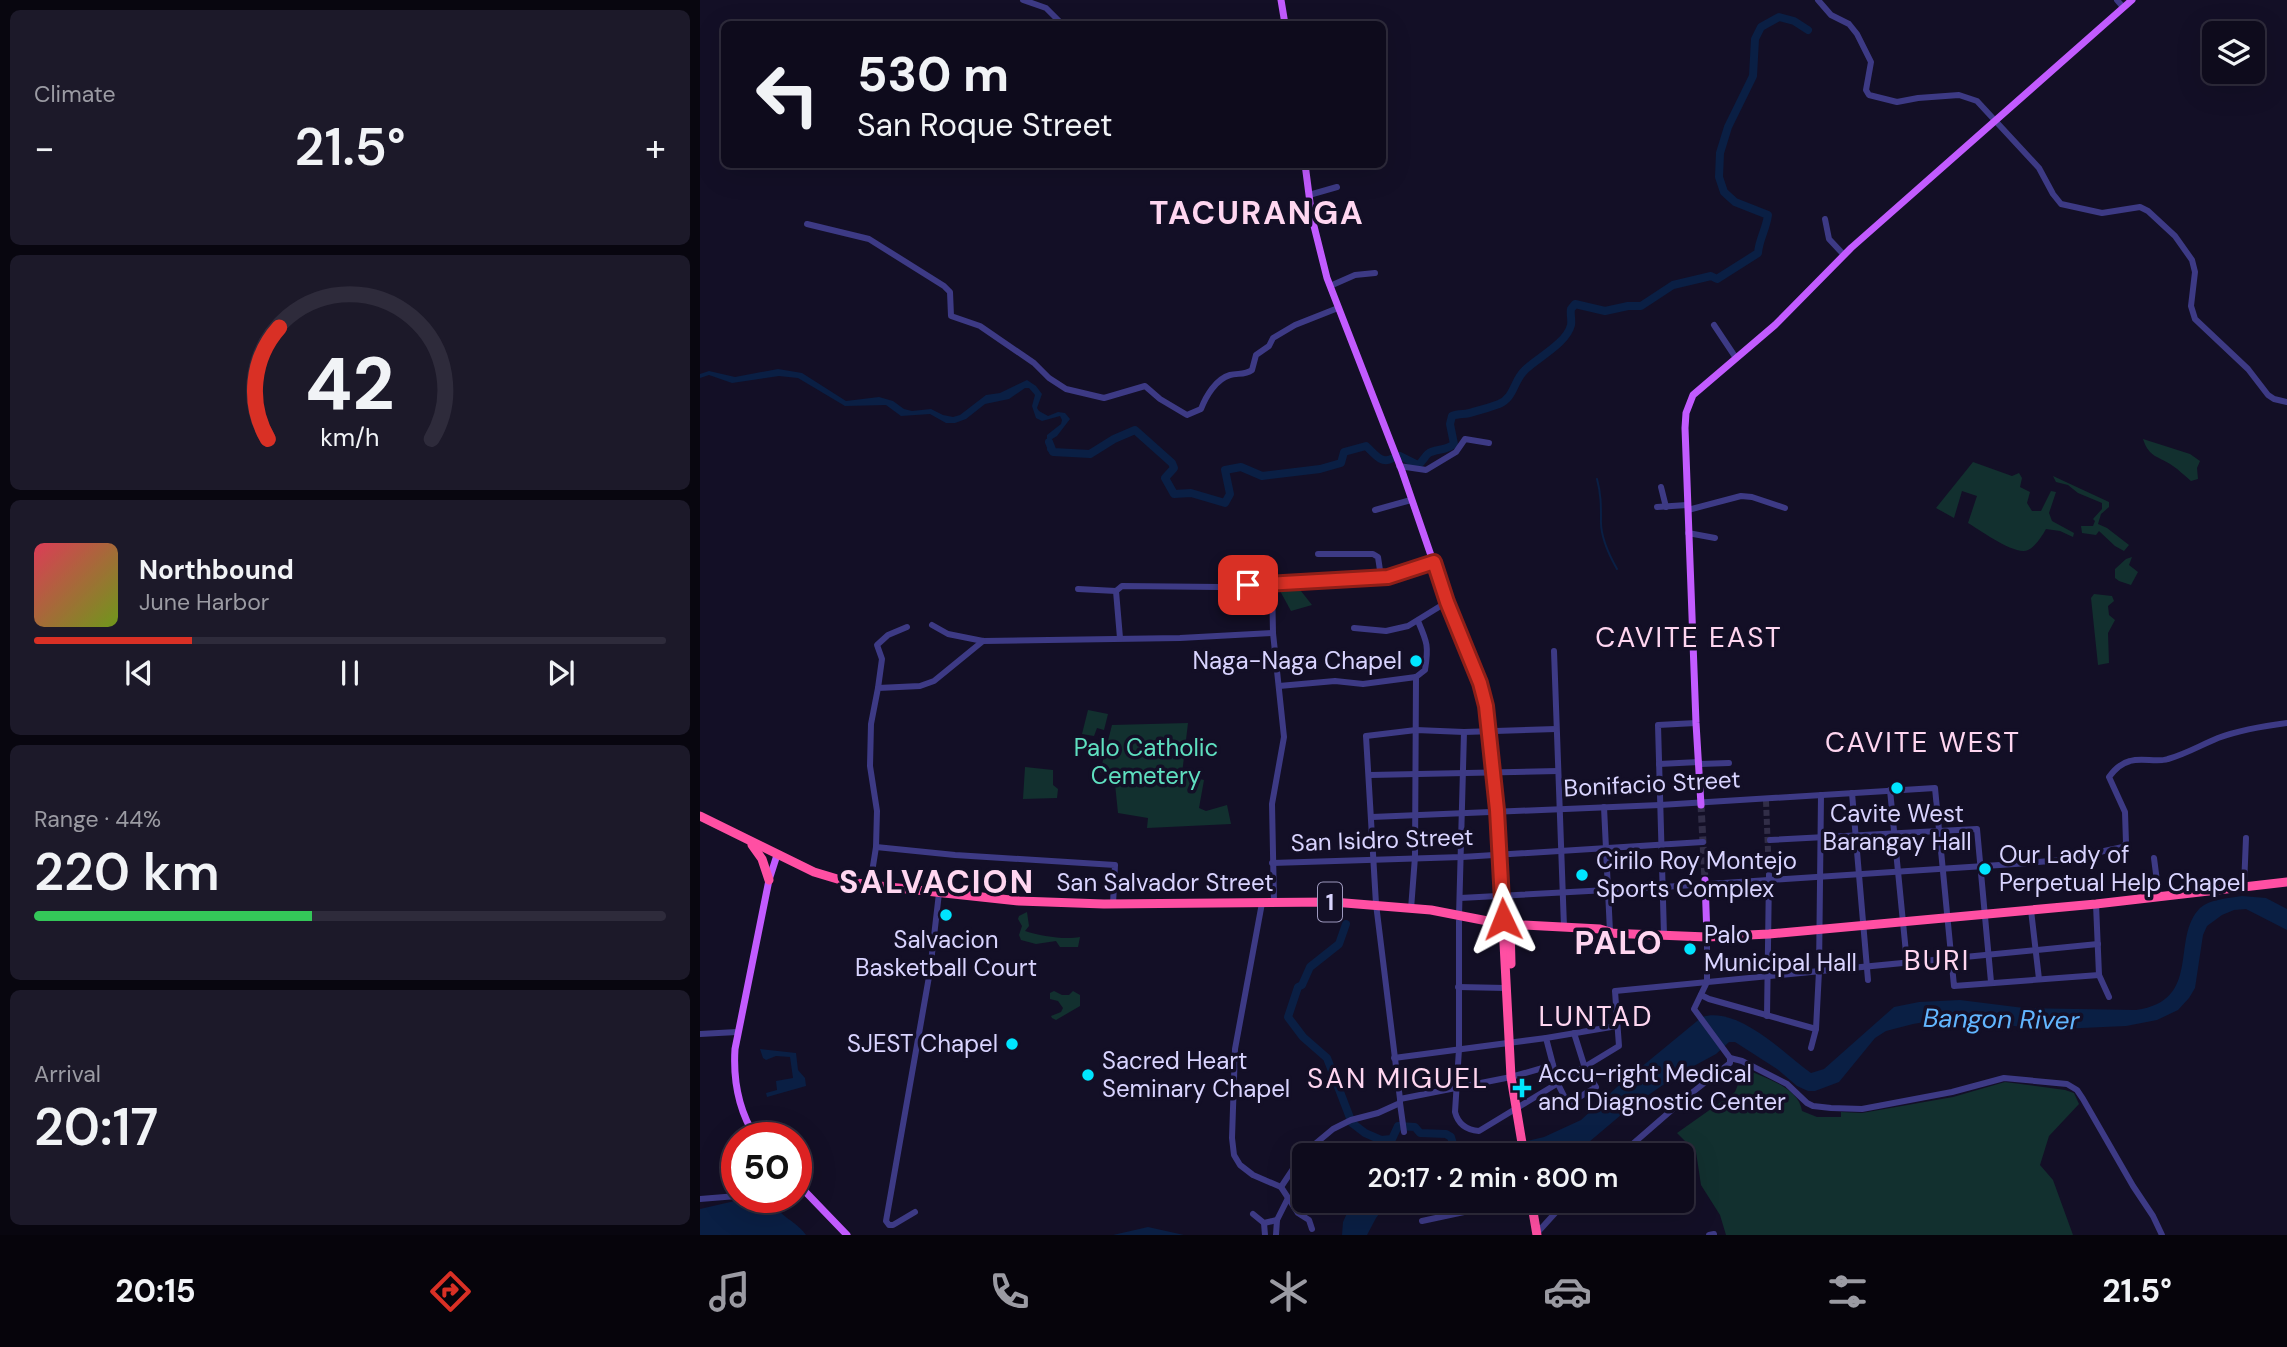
<!DOCTYPE html>
<html lang="en">
<head>
<meta charset="utf-8">
<style>
  :root { --surface:#0e0b1c; --page:#1c1929; --text:#f1f3f6; --muted:#9b9ba3; --line:#2e2b3b; --accent:#d93025 }
  body { margin:0; font-family:"DM Sans",sans-serif; background:var(--page); color:var(--text); height:100vh; display:flex; flex-direction:column; font-size:26px; white-space:nowrap }
  * { box-sizing:border-box; margin:0 }
  p { font-size:23px; color:var(--muted) }
  .icon { flex:none; width:38px; height:38px; fill:none; stroke:currentColor; stroke-width:2; stroke-linecap:round; stroke-linejoin:round }
  .map { position:relative; flex:1; overflow:hidden }
  .panel { display:flex; flex-direction:column; gap:10px; padding:10px; background:#08060f; width:700px }
  .panel>* { flex:none }
  .banner { position:absolute; left:21px; top:21px; width:665px; height:147px; border-radius:10px; box-shadow:0 7px 28px #0002,0 0 0 2px var(--line); background:#0e0b1c; color:var(--text); overflow:hidden }
  .controls { position:absolute; left:1502px; top:21px; display:grid; gap:14px }
  .controls a { display:grid; place-items:center; width:63px; height:63px; border-radius:10px; background:var(--surface); box-shadow:0 7px 28px #0002,0 0 0 2px var(--line); font-size:35px }
  .speed { position:absolute; left:21px; top:1122px; display:flex; gap:14px; font-size:35px; font-weight:700; text-align:center }
  .speed>* { display:grid; place-content:center; width:91px; height:91px; border-radius:50%; background:var(--surface); box-shadow:0 7px 28px #0002,0 0 0 2px var(--line); line-height:1 }
  .speed .limit { border:10px solid #d22; background:#fff; color:#111 }
  .pin { position:absolute; display:grid; place-items:center; width:60px; height:60px; color:#fff; margin:-30px; border-radius:14px; box-shadow:0 4px 10px #0006 }
  .me { position:absolute; width:77px; margin:-38px; rotate:358deg; stroke-linejoin:round; filter:drop-shadow(0 0 5px #0008) }
  .turn { display:flex; align-items:center; gap:24px; height:147px; padding:0 21px; font-size:32px }
  .turn .icon { width:91px; height:91px; stroke-width:2.5 }
  .turn b { display:block; font-size:49px; line-height:60px }
  .big { font-size:52px; font-weight:600; line-height:1.1 }
  .panel .widget { flex:1; display:flex; flex-direction:column; justify-content:center; gap:10px; min-width:0; padding:0 24px; border-radius:10px; background:var(--page) }
  .panel .dial { align-items:center; gap:0 }
  .dial svg { height:182px; overflow:visible; fill:none; stroke:var(--line); stroke-width:7; stroke-linecap:round; text-anchor:middle }
  .dial text { fill:var(--text); stroke:none }
  .song { display:flex; align-items:center; gap:21px }
  .cover { width:84px; height:84px; border-radius:10px; background:linear-gradient(135deg,hsl(350 70% 55%),hsl(80 70% 35%)) }
  .played { height:7px; border-radius:4px; background:linear-gradient(90deg,var(--accent) 25%,var(--line) 25%) }
  .keys { display:flex; justify-content:space-around; direction:ltr }
  .heat { display:flex; justify-content:space-between; align-items:center; font-size:38px; direction:ltr }
  .charge { height:10px; border-radius:5px; background:linear-gradient(90deg,#34c759 44%,var(--line) 0) }
  .trip { position:absolute; left:592px; top:1143px; width:402px; height:70px; border-radius:10px; background:var(--surface); box-shadow:0 7px 28px #0002,0 0 0 2px var(--line); font-weight:600; line-height:70px; text-align:center }
  .tab-bar { display:flex; height:112px; justify-content:space-around; align-items:center; background:#06040b; color:var(--muted) }
  .tab-bar .icon { width:49px; height:49px }
  .tab-bar .selected { color:var(--accent) }
  .tab-bar b { font-size:32px; color:var(--text) }
  main { display:flex; flex:1; min-height:0 }
  .map>svg:first-child { display:block }
  .green { fill:#12302f }
  .water { fill:#0a1f44 }
  .lines { fill:none; stroke-linecap:round; stroke-linejoin:round }
  .stream { stroke:#0a1f44; stroke-width:2 }
  .river { stroke:#0a1f44; stroke-width:8 }
  .minor-tunnel { stroke:#312d47; stroke-width:6; stroke-dasharray:6 3; stroke-linecap:butt }
  .major-tunnel { stroke:#312d47; stroke-width:7; stroke-dasharray:7 3.5; stroke-linecap:butt }
  .minor { stroke:#3d3a85; stroke-width:6 }
  .major { stroke:#c25bff; stroke-width:7 }
  .highway { stroke:#ff4fa3; stroke-width:9 }
  .route-casing { stroke:#8d1f18; stroke-width:18 }
  .route { stroke:#d93025; stroke-width:12 }
  .poi-dot { fill:#00e5ff; stroke:#130f26; stroke-width:2.5 }
  .labels { text-anchor:middle; stroke-width:7; stroke-linejoin:round; paint-order:stroke }
  .shield { fill:#130f26; stroke:#9e99be; stroke-width:2 }
  .shield-label { font-size:23px; font-weight:bold; fill:#d9d4ff }
  .poi-label { font-size:24px; fill:#d9d4ff; stroke:#130f26; text-anchor:start }
  .park-label { font-size:24px; fill:#5fe0c0; stroke:#130f26 }
  .street-label { font-size:24px; fill:#d9d4ff; stroke:#130f26 }
  .water-label { font-size:26px; font-style:italic; fill:#62b6ff; stroke:#130f26 }
  .quarter-label { font-size:28px; letter-spacing:2px; fill:#ffd6f0; stroke:#130f26 }
  .district-label { font-size:32px; font-weight:bold; letter-spacing:2px; fill:#ffd6f0; stroke:#130f26 }
</style>
</head>
<body>
<main>
<section class="panel">
<div class="widget"><p>Climate</p>
<div class="heat"><a>−</a><b class="big">21.5°</b><a>+</a></div>
</div>
<div class="widget dial"><svg viewBox="0 0 100 80">
<path d="M14 69A42 42 0 1 1 86 69"/>
<path d="M14 69A42 42 0 0 1 19 20" stroke="#d93025"/>
<text x="50" y="56" font-size="32" font-weight="700">42</text>
<text x="50" y="72" font-size="11">km/h</text>
</svg></div>
<div class="widget">
<div class="song"><i class="cover"></i><div><b>Northbound</b><p>June Harbor</p></div></div>
<div class="played"></div>
<div class="keys"><svg class="icon" aria-label="previous" viewBox="0 0 24 24"><path d="M18 5L8 12l10 7zM5 5v14"/></svg><svg class="icon" aria-label="pause" viewBox="0 0 24 24"><path d="M8 5v14M16 5v14"/></svg><svg class="icon" aria-label="next" viewBox="0 0 24 24"><path d="M6 5l10 7-10 7zM19 5v14"/></svg></div>
</div>
<div class="widget"><p>Range · 44%</p><b class="big">220 km</b><div class="charge"></div></div>
<div class="widget"><p>Arrival</p><b class="big">20:17</b></div>
</section>
<div class="map">
<svg width="1587" height="1235" viewBox="0 0 1587 1235">
  <rect width="100%" height="100%" fill="#130f26"/>
  <g class="green">
    <path d="M1443,439L1490,454L1500,461L1497,468L1498,479L1491,481C1485,476 1479,470 1473,466C1459,456 1449,458 1443,439Z"/>
    <path d="M1273,462L1312,476L1319,473L1322,478L1320,487L1330,492L1327,503L1332,511H1341L1351,491L1356,492L1349,513L1352,521L1374,533L1373,537L1360,531L1346,529C1342,536 1336,546 1328,550C1315,556 1280,530 1268,523L1277,496L1262,491L1254,518L1236,508Z"/>
    <path d="M1353,476L1409,502V507L1401,514L1398,524L1407,528L1429,545L1424,551L1415,546L1399,531L1396,535L1382,533L1381,526H1393L1395,521L1393,519L1402,509V503L1378,493L1368,485L1356,482Z"/>
    <path d="M1432,557L1429,565L1438,572L1431,585L1419,581L1415,578V569L1426,559Z"/>
    <path d="M597,586L612,605L591,611L579,589Z"/>
    <path d="M1394,594L1412,596L1414,601L1408,606L1409,615L1415,620L1408,633L1409,663L1398,665L1391,598Z"/>
    <path d="M388,710L408,714L404,730L397,728L394,736L382,734Z"/>
    <path d="M488,723L482,774L504,780L499,808L506,811L527,805L531,824L447,828L448,818L418,813L415,784L400,772L412,725Z"/>
    <path d="M325,767L353,770V785L358,789L357,798L323,799Z"/>
    <path d="M327,912L329,926L325,931C341,936 364,940 380,937L378,947H360L356,941L336,944L321,940L319,935L322,926L318,919L319,916Z"/>
    <path d="M354,991L362,995H369L373,991L380,995V1006L356,1020L352,1018L351,1016L361,1012L363,1008L358,1001L350,999V993Z"/>
    <path d="M1048,1070C1067,1079 1099,1088 1102,1111L1117,1117H1141V1112L1162,1113L1253,1097L1305,1082L1365,1090L1374,1093L1379,1104L1349,1136L1340,1165L1353,1180L1373,1235H1026L1020,1215L1001,1185L996,1152L977,1133L1035,1092L1039,1082Z"/>
  </g>
  <g class="water">
    <path d="M78,369L102,373L146,401L179,397L193,401L204,409L212,411L231,409L243,415L253,417L260,415L286,395L300,393L327,380L336,386L342,394L337,408L339,411L348,416L358,412L365,413L370,419L357,436L352,439L355,451L350,454L347,450V435L361,424L362,420L360,416L342,421L336,418L332,406L335,395L329,388H325L309,399L285,404L266,419L255,423H246L230,414L201,416L186,405L145,406L98,378L79,376L32,383L9,375L0,378V374L9,371L35,377Z"/>
    <path d="M1542,896L1566,898L1587,909V930L1546,909L1534,910L1522,915L1507,926L1503,935L1495,988L1489,998L1478,1010L1457,1020L1426,1026L1337,1030L1270,1018L1242,1019L1213,1024L1186,1031L1175,1038L1139,1082L1115,1091H1108L1097,1086L1077,1069L1035,1042H1029L1016,1054L979,1074L928,1109L889,1142L873,1150L855,1155H750L773,1154L844,1137L881,1120L917,1087L1002,1017C1039,1006 1083,1053 1111,1073L1124,1069L1194,1007L1219,1002L1260,1000L1324,1008L1436,1010C1503,1001 1470,938 1500,908C1510,899 1530,898 1542,896Z"/>
    <path d="M60,1049L96,1053L98,1070L105,1078L106,1086L67,1097L66,1093L77,1090L76,1081L93,1078L90,1057L76,1056L66,1060L63,1058Z"/>
    <path d="M52,1197C66,1197 72,1204 81,1213C90,1221 99,1225 106,1235H0V1209Z"/>
    <path d="M659,1201H689L676,1218L667,1235H642L643,1222L649,1209Z"/>
    <path d="M448,1227L484,1235H413Z"/>
  </g>
  <g class="lines">
    <path class="stream" d="M897,479C901,494 901,505 901,519C900,536 909,555 917,569"/>
    <g class="river">
      <path d="M349,442L353,452L390,454L414,439L435,430L472,463L474,468L465,478L474,494L491,493L525,503L530,494L525,470L541,467L562,476L620,469L641,463L644,452L666,446C674,453 681,464 691,459"/>
      <path d="M700,456L718,465C724,461 725,454 731,452C740,448 746,451 754,444L750,424L752,416C759,413 766,415 773,412C781,410 791,407 799,404C815,397 813,381 825,370C837,358 867,343 871,325C872,320 870,314 871,309L875,304L905,311L928,306H941L973,285L1011,276L1017,279L1058,253C1059,239 1066,230 1068,215L1035,202L1024,192L1019,177L1020,153L1028,127L1053,76L1055,39L1061,27L1079,17L1094,21L1108,30"/>
      <path d="M646,924L639,944L610,967L602,985L598,987L588,1017L603,1037L627,1058L652,1123L665,1133L681,1140L692,1139L698,1126L715,1127L720,1133L746,1134L751,1137L753,1144L752,1154"/>
    </g>
    <path class="minor-tunnel" d="M1066,801L1069,875"/>
    <path class="major-tunnel" d="M1001,805L1005,880"/>
    <g class="minor">
      <path d="M323,0L346,8L362,24"/>
      <path d="M1118,0L1131,15L1149,24L1157,34L1171,62L1166,90L1169,95L1197,102L1218,98L1259,95L1277,101L1339,168L1353,194L1361,204L1402,213L1440,207L1448,211L1475,236L1492,260L1495,272L1491,306L1495,319L1548,369L1568,395L1574,399L1587,402"/>
      <path d="M1417,0L1423,7"/>
      <path d="M609,195L637,187"/>
      <path d="M592,207L599,215L612,218"/>
      <path d="M1125,219L1129,239L1144,255"/>
      <path d="M107,224L169,239L244,286L250,292L251,316L280,326L334,363L349,378L366,389L404,398L445,386L460,399L487,415L501,409C506,396 516,379 530,375C538,373 545,375 552,370L556,355L569,346L573,338L595,325L638,308"/>
      <path d="M630,286L655,275L675,273"/>
      <path d="M1014,325L1036,358"/>
      <path d="M699,466L726,470L756,452L765,439L789,443"/>
      <path d="M961,487L966,507"/>
      <path d="M957,507L987,505"/>
      <path d="M675,510L711,500"/>
      <path d="M988,510L1041,496L1052,497L1085,508"/>
      <path d="M988,533L1015,538"/>
      <path d="M618,554H673L678,557L681,577"/>
      <path d="M572,584L573,633L584,737L572,804L574,902"/>
      <path d="M378,589L416,591"/>
      <path d="M232,625L248,634L283,641L480,638L573,633"/>
      <path d="M654,628L686,631L708,626L747,602"/>
      <path d="M420,638L416,591L422,586L520,587L670,578L688,577L734,562"/>
      <path d="M854,651L864,927"/>
      <path d="M716,677L725,670C729,646 727,642 718,621"/>
      <path d="M579,686L635,681L663,684L716,677"/>
      <path d="M178,688L182,659L177,645L188,635L207,627"/>
      <path d="M959,764L999,762"/>
      <path d="M1000,764L1029,763"/>
      <path d="M670,775L858,771"/>
      <path d="M1190,790L1207,963"/>
      <path d="M1152,793L1168,980"/>
      <path d="M904,807L910,932"/>
      <path d="M672,817L960,805L1235,788L1254,986L1399,975"/>
      <path d="M1070,840L1277,829L1291,982"/>
      <path d="M176,847L255,855L415,865L413,904"/>
      <path d="M1454,858L1459,897"/>
      <path d="M572,863L762,857L1003,842"/>
      <path d="M170,885L176,847L177,811L170,766L171,724L178,688L220,686L234,681L283,641"/>
      <path d="M1544,886L1546,838"/>
      <path d="M760,898L963,887L1315,864L1362,860L1423,847L1426,843L1425,812L1409,777C1414,770 1422,763 1430,761C1443,757 1456,763 1468,759C1486,754 1501,745 1518,738C1540,730 1563,726 1587,723"/>
      <path d="M562,903L535,1049L532,1138L534,1155L540,1165L553,1175L581,1187L603,1154L633,1129L651,1120L678,1113L700,1103V1099"/>
      <path d="M1396,904L1399,975L1409,997"/>
      <path d="M711,909L715,857L716,677"/>
      <path d="M1331,910L1339,979"/>
      <path d="M759,916L764,732"/>
      <path d="M759,921V1049L755,1112C758,1124 767,1130 779,1131L919,1046L915,991L1398,944"/>
      <path d="M964,935L958,725L996,723"/>
      <path d="M1007,937V982L994,1009L1030,1058L1042,1061L1087,1084L1107,1103L1113,1106L1131,1108L1162,1109L1252,1092L1304,1078L1367,1084L1377,1090L1383,1099L1433,1186L1453,1216L1462,1235"/>
      <path d="M758,987L806,988"/>
      <path d="M1001,995L1009,999L1116,1029"/>
      <path d="M1067,1016L1069,875"/>
      <path d="M0,1034L37,1032"/>
      <path d="M846,1038L858,1084L868,1104L896,1087L885,1068L874,1033"/>
      <path d="M1111,1048L1116,1029L1119,971L1121,795"/>
      <path d="M694,1058L846,1038L917,1026"/>
      <path d="M700,1099L676,904L666,736L716,730L764,732L856,729"/>
      <path d="M700,1099L811,1077L853,1065"/>
      <path d="M700,1103L704,1132"/>
      <path d="M920,1155L989,1095L1030,1063V1058"/>
      <path d="M581,1187L598,1213L609,1220L612,1229"/>
      <path d="M0,1199L37,1196"/>
      <path d="M215,1212L193,1225H189L186,1221L230,971L239,893"/>
      <path d="M553,1214L564,1223L577,1220"/>
      <path d="M722,1221L778,1209L785,1206L790,1200"/>
      <path d="M564,1223L565,1235"/>
      <path d="M837,1233L867,1200"/>
      <path d="M576,1235L577,1220L588,1198"/>
      <path d="M1009,1235L1014,1234"/>
    </g>
    <g class="major">
      <path d="M581,0L585,24"/>
      <path d="M605,164L612,218L627,278L702,471L747,602L780,683L786,706L797,810L803,924"/>
      <path d="M1001,805L996,723L985,428L986,413L993,395L1075,325L1151,248L1432,0"/>
      <path d="M1005,880L1007,937"/>
      <path d="M56,1138C38,1110 33,1081 35,1049L69,880L77,855"/>
      <path d="M96,1182L147,1235"/>
    </g>
    <g class="highway">
      <path d="M0,816L114,872L144,881L170,885L319,901L404,904L633,902L731,910L803,924L900,929L910,932"/>
      <path d="M52,845L62,859L69,880"/>
      <path d="M803,924L811,1077L824,1155"/>
      <path d="M810,924L811,964"/>
      <path d="M907,933L1007,937L1069,934L1396,904L1587,882"/>
      <path d="M831,1200L837,1235"/>
    </g>
  </g>
  <g class="lines">
    <g class="route-casing">
      <path id="route" d="M548,585L688,577L734,562L747,602L780,683L786,706L797,810L803,919"/>
    </g>
    <use href="#route" class="route"/>
  </g>
  <g class="poi-dot">
    <circle cx="716" cy="661" r="7"/>
    <circle cx="1197" cy="788" r="7"/>
    <circle cx="1285" cy="869" r="7"/>
    <circle cx="882" cy="875" r="7"/>
    <circle cx="246" cy="915" r="7"/>
    <circle cx="990" cy="949" r="7"/>
    <circle cx="312" cy="1044" r="7"/>
    <circle cx="388" cy="1075" r="7"/>
    <path d="M818.5 1077.5h7v7h7v7h-7v7h-7v-7h-7v-7h7z"/>
  </g>
  <g class="labels">
    <rect class="shield" x="618" y="882.5" width="24" height="39" rx="5"/>
    <g class="shield-label">
      <text x="630" y="910">1</text>
    </g>
    <g class="poi-label">
      <text x="702" y="669" text-anchor="end">Naga-Naga Chapel</text>
      <text x="1197" y="822" text-anchor="middle">Cavite West<tspan x="1197" dy="28">Barangay Hall</tspan></text>
      <text x="1299" y="863">Our Lady of<tspan x="1299" dy="28">Perpetual Help Chapel</tspan></text>
      <text x="896" y="869">Cirilo Roy Montejo<tspan x="896" dy="28">Sports Complex</tspan></text>
      <text x="1004" y="943">Palo<tspan x="1004" dy="28">Municipal Hall</tspan></text>
      <text x="246" y="948" text-anchor="middle">Salvacion<tspan x="246" dy="28">Basketball Court</tspan></text>
      <text x="298" y="1052" text-anchor="end">SJEST Chapel</text>
      <text x="402" y="1069">Sacred Heart<tspan x="402" dy="28">Seminary Chapel</tspan></text>
      <text x="838" y="1082">Accu-right Medical<tspan x="838" dy="28">and Diagnostic Center</tspan></text>
    </g>
    <g class="park-label">
      <text x="446" y="756">Palo Catholic<tspan x="446" dy="28">Cemetery</tspan></text>
    </g>
    <g class="street-label">
      <text transform="translate(952 784) rotate(-3)" y="8">Bonifacio Street</text>
      <text transform="translate(682 840) rotate(-2)" y="8">San Isidro Street</text>
      <text x="465" y="891">San Salvador Street</text>
    </g>
    <g class="water-label">
      <text transform="translate(1301 1019) rotate(1)" y="9">Bangon River</text>
    </g>
    <g class="quarter-label">
      <text x="989" y="647">CAVITE EAST</text>
      <text x="1223" y="752">CAVITE WEST</text>
      <text x="1237" y="970">BURI</text>
      <text x="896" y="1026">LUNTAD</text>
      <text x="698" y="1088">SAN MIGUEL</text>
    </g>
    <g class="district-label">
      <text x="557" y="224">TACURANGA</text>
      <text x="237" y="893">SALVACION</text>
      <text x="919" y="954">PALO</text>
    </g>
  </g>
</svg>
<div class="controls">
<a><svg class="icon" aria-label="layers" viewBox="0 0 24 24"><path d="M12 4l9 5-9 5-9-5zM3 14l9 5 9-5"/></svg></a>
</div>
<div class="speed"><div class="limit">50</div></div>
<div class="pin" style="left:548px;top:585px;background:#d93025"><svg class="icon" aria-label="arrive" viewBox="0 0 24 24"><path d="M6 21V4h12l-3 4 3 4H6"/></svg></div>
<svg class="me" style="left:803px;top:919px" viewBox="-20 -20 40 40"><path d="M0-17L14 15 0 8-14 15z" fill="#d93025" stroke="#fff" stroke-width="4"/></svg>
<div class="trip">20:17 · 2 min · 800 m</div>
<div class="banner">
<div class="turn"><svg class="icon" aria-label="left" viewBox="0 0 24 24"><path d="M17 20v-9H6M10 6l-5 5 5 5"/></svg><div><b>530 m</b>San Roque Street</div></div>
</div>
</div>
</main>
<nav class="tab-bar">
<b>20:15</b>
<svg class="icon selected" aria-label="directions" viewBox="0 0 24 24"><path d="M12 3l9 9-9 9-9-9zM9 14v-3h6M13 9l2 2-2 2"/></svg>
<svg class="icon" aria-label="music" viewBox="0 0 24 24"><path d="M9 18V5l10-2v13"/><circle cx="6" cy="18" r="3"/><circle cx="16" cy="16" r="3"/></svg>
<svg class="icon" aria-label="phone" viewBox="0 0 24 24"><path d="M5 4h4l2 5-3 2q2 4 5 5l2-3 5 2v4C11 20 4 13 5 4z"/></svg>
<svg class="icon" aria-label="climate" viewBox="0 0 24 24"><path d="M12 3v18M4 7l16 10M4 17L20 7"/></svg>
<svg class="icon" aria-label="car" viewBox="0 0 24 24"><path d="M5 17H2v-5l4-1 3-4h7l3 4 3 1v5h-3M9 17h6M6 11h13"/><circle cx="7" cy="17" r="2"/><circle cx="17" cy="17" r="2"/></svg>
<svg class="icon" aria-label="filters" viewBox="0 0 24 24"><path d="M4 7h16M4 17h16"/><circle cx="9" cy="7" r="2"/><circle cx="15" cy="17" r="2"/></svg>
<b>21.5°</b>
</nav>
</body>
</html>
